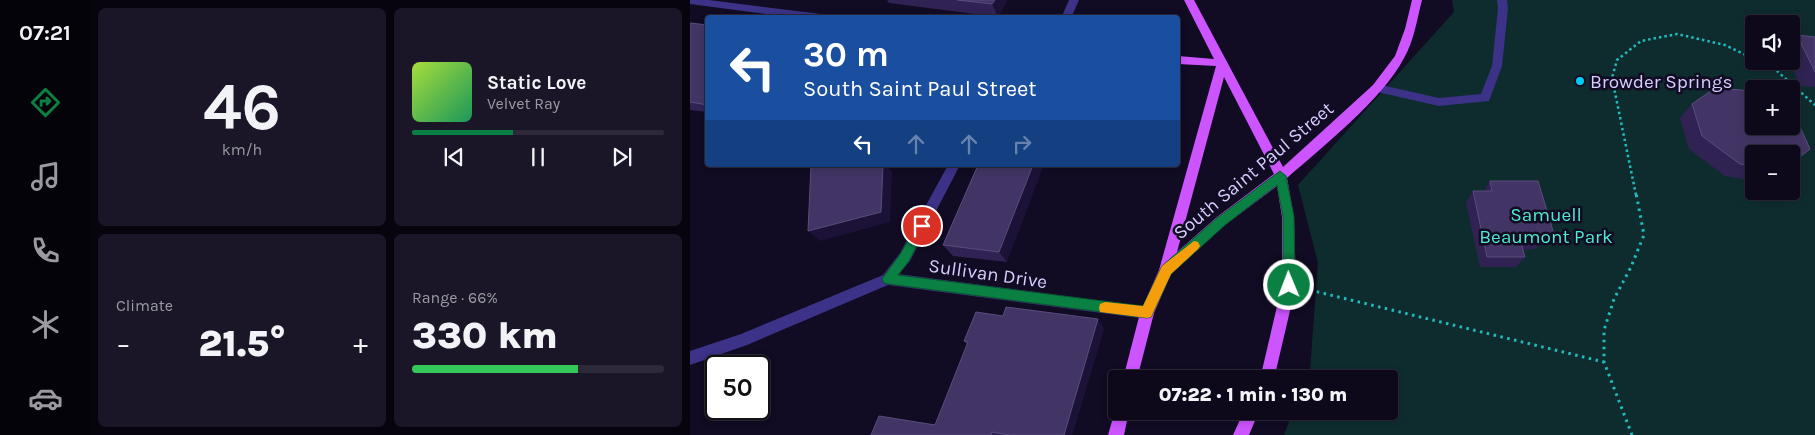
<!DOCTYPE html>
<html lang="en">
<head>
<meta charset="utf-8">
<style>
  :root { --surface:#0d081a; --page:#1b1627; --text:#f1f3f6; --muted:#9a9aa2; --line:#2d2939; --accent:#0b8043 }
  body { margin:0; font-family:Karla,sans-serif; background:var(--page); color:var(--text); height:100vh; display:flex; flex-direction:column; font-size:19px; white-space:nowrap }
  * { box-sizing:border-box; margin:0 }
  p { font-size:16px; color:var(--muted) }
  .icon { flex:none; width:28px; height:28px; fill:none; stroke:currentColor; stroke-width:2; stroke-linecap:round; stroke-linejoin:round }
  .map { position:relative; flex:1; overflow:hidden }
  .side { display:flex; flex-direction:column; gap:8px; padding:8px; background:#07040e; width:600px }
  .side>* { flex:none }
  .banner { position:absolute; left:15px; top:15px; width:475px; height:152px; border-radius:5px; box-shadow:0 2px 8px #0003,0 0 0 1px var(--line); background:#1a4fa0; color:#fff; overflow:hidden }
  .fabs { position:absolute; left:1055px; top:15px; display:grid; gap:10px }
  .fabs a { display:grid; place-items:center; width:55px; height:55px; border-radius:5px; background:var(--surface); box-shadow:0 2px 8px #0003,0 0 0 1px var(--line); font-size:25px }
  .speed { position:absolute; left:15px; top:355px; display:flex; gap:10px; font-size:25px; font-weight:700; text-align:center }
  .speed>* { display:grid; place-content:center; width:65px; height:65px; border-radius:50%; background:var(--surface); box-shadow:0 2px 8px #0003,0 0 0 1px var(--line); line-height:1 }
  .speed .limit { border:2px solid #111; border-radius:8px; background:#fff; color:#111 }
  .pin { position:absolute; display:grid; place-items:center; width:42px; height:42px; color:#fff; margin:-21px; border:2px solid #fff; border-radius:50%; box-shadow:0 1px 5px #0007 }
  .me { position:absolute; width:55px; margin:-28px; rotate:359deg; stroke-linejoin:round; filter:drop-shadow(0 0 4px #0008) }
  .turn { display:flex; align-items:center; gap:18px; height:105px; padding:0 15px; font-size:22px }
  .turn .icon { width:65px; height:65px; stroke-width:2.5 }
  .turn b { display:block; font-size:35px; line-height:42px }
  .lanes { display:flex; align-items:center; height:48px; padding:0 15px; background:#0003; justify-content:center; gap:25px; direction:ltr }
  .lanes .off { opacity:.35 }
  .big { font-size:38px; font-weight:800; line-height:1.1 }
  .side .tile { flex:1; display:flex; flex-direction:column; justify-content:center; gap:8px; min-width:0; padding:0 18px; border-radius:8px; background:var(--page) }
  .side .dial { align-items:center; gap:0 }
  .dial b { font-size:65px; line-height:1 }
  .song { display:flex; align-items:center; gap:15px }
  .cover { width:60px; height:60px; border-radius:8px; background:linear-gradient(135deg,hsl(80 70% 55%),hsl(150 70% 35%)) }
  .played { height:5px; border-radius:2px; background:linear-gradient(90deg,var(--accent) 40%,var(--line) 40%) }
  .keys { display:flex; justify-content:space-around; direction:ltr }
  .heat { display:flex; justify-content:space-between; align-items:center; font-size:28px; direction:ltr }
  .charge { height:8px; border-radius:4px; background:linear-gradient(90deg,#34c759 66%,var(--line) 0) }
  .side .tiles { flex:1; display:grid; gap:8px; grid-template-columns:repeat(2,1fr) }
  .trip { position:absolute; left:418px; top:370px; width:290px; height:50px; border-radius:5px; background:var(--surface); box-shadow:0 2px 8px #0003,0 0 0 1px var(--line); font-weight:800; line-height:50px; text-align:center }
  main { display:flex; flex:1; min-height:0 }
  .tab-bar { display:flex; flex-direction:column; width:90px; justify-content:space-around; align-items:center; background:#05030a; color:var(--muted) }
  .tab-bar .icon { width:35px; height:35px }
  .tab-bar .current { color:var(--accent) }
  .tab-bar b { font-size:22px; color:var(--text) }
  .map>svg:first-child { display:block }
  .green { fill:#0e2c2e; fill-rule:evenodd }
  .lines { fill:none; stroke-linecap:round; stroke-linejoin:round }
  .path-far1 { stroke:#22bcbf; stroke-width:2.5; stroke-dasharray:2.5 3; stroke-linecap:butt }
  .path { stroke:#22bcbf; stroke-width:3; stroke-dasharray:2.5 4.5; stroke-linecap:butt }
  .minor { fill:#3c3287; fill-rule:evenodd }
  .major { fill:#cd55ff; fill-rule:evenodd }
  .wall { fill:#302353 }
  .shaded-wall { fill:#1c1238 }
  .building { fill:#423565; stroke:#594d7e }
  .route { fill:#0b8043; stroke:#07532c }
  .slow { fill:#f59e0b }
  .poi-dot { fill:#00ccf9; stroke:#110b23; stroke-width:2 }
  .labels { text-anchor:middle; stroke-width:5; stroke-linejoin:round; paint-order:stroke }
  .poi-label { font-size:19px; fill:#d7ceff; stroke:#110b23; text-anchor:start }
  .street-label { font-size:19px; fill:#d7ceff; stroke:#110b23 }
  .park-label { font-size:19px; fill:#4eebd0; stroke:#110b23 }
</style>
</head>
<body>
<main>
<nav class="tab-bar">
<b>07:21</b>
<svg class="icon current" aria-label="directions" viewBox="0 0 24 24"><path d="M12 3l9 9-9 9-9-9zM9 14v-3h6M13 9l2 2-2 2"/></svg>
<svg class="icon" aria-label="music" viewBox="0 0 24 24"><path d="M9 18V5l10-2v13"/><circle cx="6" cy="18" r="3"/><circle cx="16" cy="16" r="3"/></svg>
<svg class="icon" aria-label="phone" viewBox="0 0 24 24"><path d="M5 4h4l2 5-3 2q2 4 5 5l2-3 5 2v4C11 20 4 13 5 4z"/></svg>
<svg class="icon" aria-label="climate" viewBox="0 0 24 24"><path d="M12 3v18M4 7l16 10M4 17L20 7"/></svg>
<svg class="icon" aria-label="car" viewBox="0 0 24 24"><path d="M5 17H2v-5l4-1 3-4h7l3 4 3 1v5h-3M9 17h6M6 11h13"/><circle cx="7" cy="17" r="2"/><circle cx="17" cy="17" r="2"/></svg>
</nav>
<section class="side">
<div class="tiles">
<div class="tile dial"><b>46</b><p>km/h</p></div>
<div class="tile">
<div class="song"><i class="cover"></i><div><b>Static Love</b><p>Velvet Ray</p></div></div>
<div class="played"></div>
<div class="keys"><svg class="icon" aria-label="previous" viewBox="0 0 24 24"><path d="M18 5L8 12l10 7zM5 5v14"/></svg><svg class="icon" aria-label="pause" viewBox="0 0 24 24"><path d="M8 5v14M16 5v14"/></svg><svg class="icon" aria-label="next" viewBox="0 0 24 24"><path d="M6 5l10 7-10 7zM19 5v14"/></svg></div>
</div>
<div class="tile"><p>Climate</p>
<div class="heat"><a>−</a><b class="big">21.5°</b><a>+</a></div>
</div>
<div class="tile"><p>Range · 66%</p><b class="big">330 km</b><div class="charge"></div></div>
</div>
</section>
<div class="map">
<svg width="1125" height="435" viewBox="0 0 1125 435">
  <rect width="100%" height="100%" fill="#110b23"/>
  <path class="green" d="M762,0H1125V435H594L603,411H699V379H616L620,370L628,263L608,185L764,12ZM1064,24H1101V61H1064ZM1064,89H1101V126H1064ZM1064,154H1101V191H1064Z"/>
  <g class="lines">
    <g class="path-far1">
      <path d="M1067,61L1087,71L1125,105"/>
      <path d="M946,195L922,78L927,60L951,41L987,34L1035,45L1064,59"/>
    </g>
    <g class="path">
      <path d="M620,290L914,362"/>
      <path d="M942,435L914,362V330L924,299L941,267L954,235L946,193"/>
    </g>
    <g class="minor">
      <path d="M0,0H19L139,15L144,18H107L0,4Z"/>
      <path d="M379,0H389L381,18H371Z"/>
      <path d="M807,0H817L818,8L812,66L799,101L749,106L683,91L682,88L683,85L687,84L749,98L791,94L802,66L808,8Z"/>
      <path d="M258,165H270L220,261L209,274L457,307L462,308L464,313L462,318L457,319L198,285L57,345L0,365V351L51,334L193,275L210,253Z"/>
    </g>
    <g class="major">
      <path d="M494,0H504L593,167L683,85L705,56L715,29L722,0H732C727,19 724,41 714,58C692,100 633,146 597,178L604,217L606,285L584,379H570L592,285V217L587,186L535,225L481,274L464,313L447,379H433L450,313L469,270L526,66L488,64V56L524,59ZM534,77L584,174L527,217L487,252Z"/>
      <path d="M426,407V411H439L434,435H418Z"/>
      <path d="M554,411H569L559,435H543Z"/>
    </g>
  </g>
  <g class="wall">
    <path d="M197,0H317L308,17L199,3Z"/>
    <path d="M0,23L18,25V112L0,110Z"/>
    <path d="M1107,35L1125,37V87L1110,86L1099,61H1101V41Z"/>
    <path d="M1002,104L1064,154V181L1035,176L999,149L990,118Z"/>
    <path d="M288,165L317,262L263,256L253,245Z"/>
    <path d="M800,181L864,234L855,245H849L845,249L833,250L835,257L826,267H790L776,203L783,191H794Z"/>
    <path d="M414,328L382,435H181L245,425L277,344L274,341Z"/>
  </g>
  <g class="shaded-wall">
    <path d="M305,0H317L308,17L302,4Z"/>
    <path d="M490,66L492,80L488,97V76Z"/>
    <path d="M191,165H198V167L202,172L200,222L130,241L118,231Z"/>
    <path d="M343,165H354L317,262L309,252Z"/>
    <path d="M408,319L414,328L382,435H374Z"/>
  </g>
  <g class="building">
    <path d="M267,0H305L302,4Z"/>
    <path d="M0,23L18,25V105L0,102Z"/>
    <path d="M1107,35L1125,37V72Z"/>
    <path d="M488,66H490L488,76Z"/>
    <path d="M1025,88L1064,91V126H1101V114L1105,116L1120,149L1101,164V154H1064V166L1050,164L1012,136L1002,104Z"/>
    <path d="M121,165H193L191,212L118,231Z"/>
    <path d="M288,165H343L309,252L253,245Z"/>
    <path d="M800,181H848L864,234H853L854,239H830L835,257H797L783,191H802Z"/>
    <path d="M316,307L408,319L374,435H320L302,432L301,435H181L189,416L245,425L278,342L274,341L286,312L313,316Z"/>
  </g>
  <path class="route" d="M590,171L596,176L604,217L605,285L604,289L599,291L595,289L593,285V217L587,185L535,225L481,274L461,317L457,318L198,284L194,283L192,279L211,253L227,223H236L237,226L219,261L208,275L453,306L472,266L527,218Z"/>
  <path class="slow" d="M504,241L508,242L510,246L508,249L481,274L461,317L457,318L410,312L409,308L410,304L415,302L453,306L472,266Z"/>
  <circle class="poi-dot" cx="890" cy="81" r="5"/>
  <g class="labels">
    <g class="poi-label">
      <text x="900" y="88">Browder Springs</text>
    </g>
    <g class="street-label">
      <text transform="translate(563 170) rotate(-40)" y="7">South Saint Paul Street</text>
      <text transform="translate(298 273) rotate(8)" y="7">Sullivan Drive</text>
    </g>
    <g class="park-label">
      <text x="856" y="221">Samuell<tspan x="856" dy="22">Beaumont Park</tspan></text>
    </g>
  </g>
</svg>
<div class="fabs">
<a><svg class="icon" aria-label="sound" viewBox="0 0 24 24"><path d="M4 9h4l5-4v14l-5-4H4zM17 9q2 3 0 6"/></svg></a>
<a>+</a>
<a>−</a>
</div>
<div class="speed"><div class="limit">50</div></div>
<div class="pin" style="left:232px;top:226px;background:#d93025"><svg class="icon" aria-label="arrive" viewBox="0 0 24 24"><path d="M6 21V4h12l-3 4 3 4H6"/></svg></div>
<svg class="me" style="left:599px;top:285px" viewBox="-20 -20 40 40"><circle r="17" fill="#0b8043" stroke="#fff" stroke-width="3"/><path d="M0-11L8 9 0 5-8 9z" fill="#fff"/></svg>
<div class="trip">07:22 · 1 min · 130 m</div>
<div class="banner">
<div class="turn"><svg class="icon" aria-label="left" viewBox="0 0 24 24"><path d="M17 20v-9H6M10 6l-5 5 5 5"/></svg><div><b>30 m</b>South Saint Paul Street</div></div>
<div class="lanes"><svg class="icon" aria-label="left" viewBox="0 0 24 24"><path d="M17 20v-9H6M10 6l-5 5 5 5"/></svg><svg class="icon off" aria-label="ahead" viewBox="0 0 24 24"><path d="M12 20V5M6 11l6-6 6 6"/></svg><svg class="icon off" aria-label="ahead" viewBox="0 0 24 24"><path d="M12 20V5M6 11l6-6 6 6"/></svg><svg class="icon off" aria-label="right" viewBox="0 0 24 24"><path d="M7 20v-9h11M14 6l5 5-5 5"/></svg></div>
</div>
</div>
</main>
</body>
</html>
